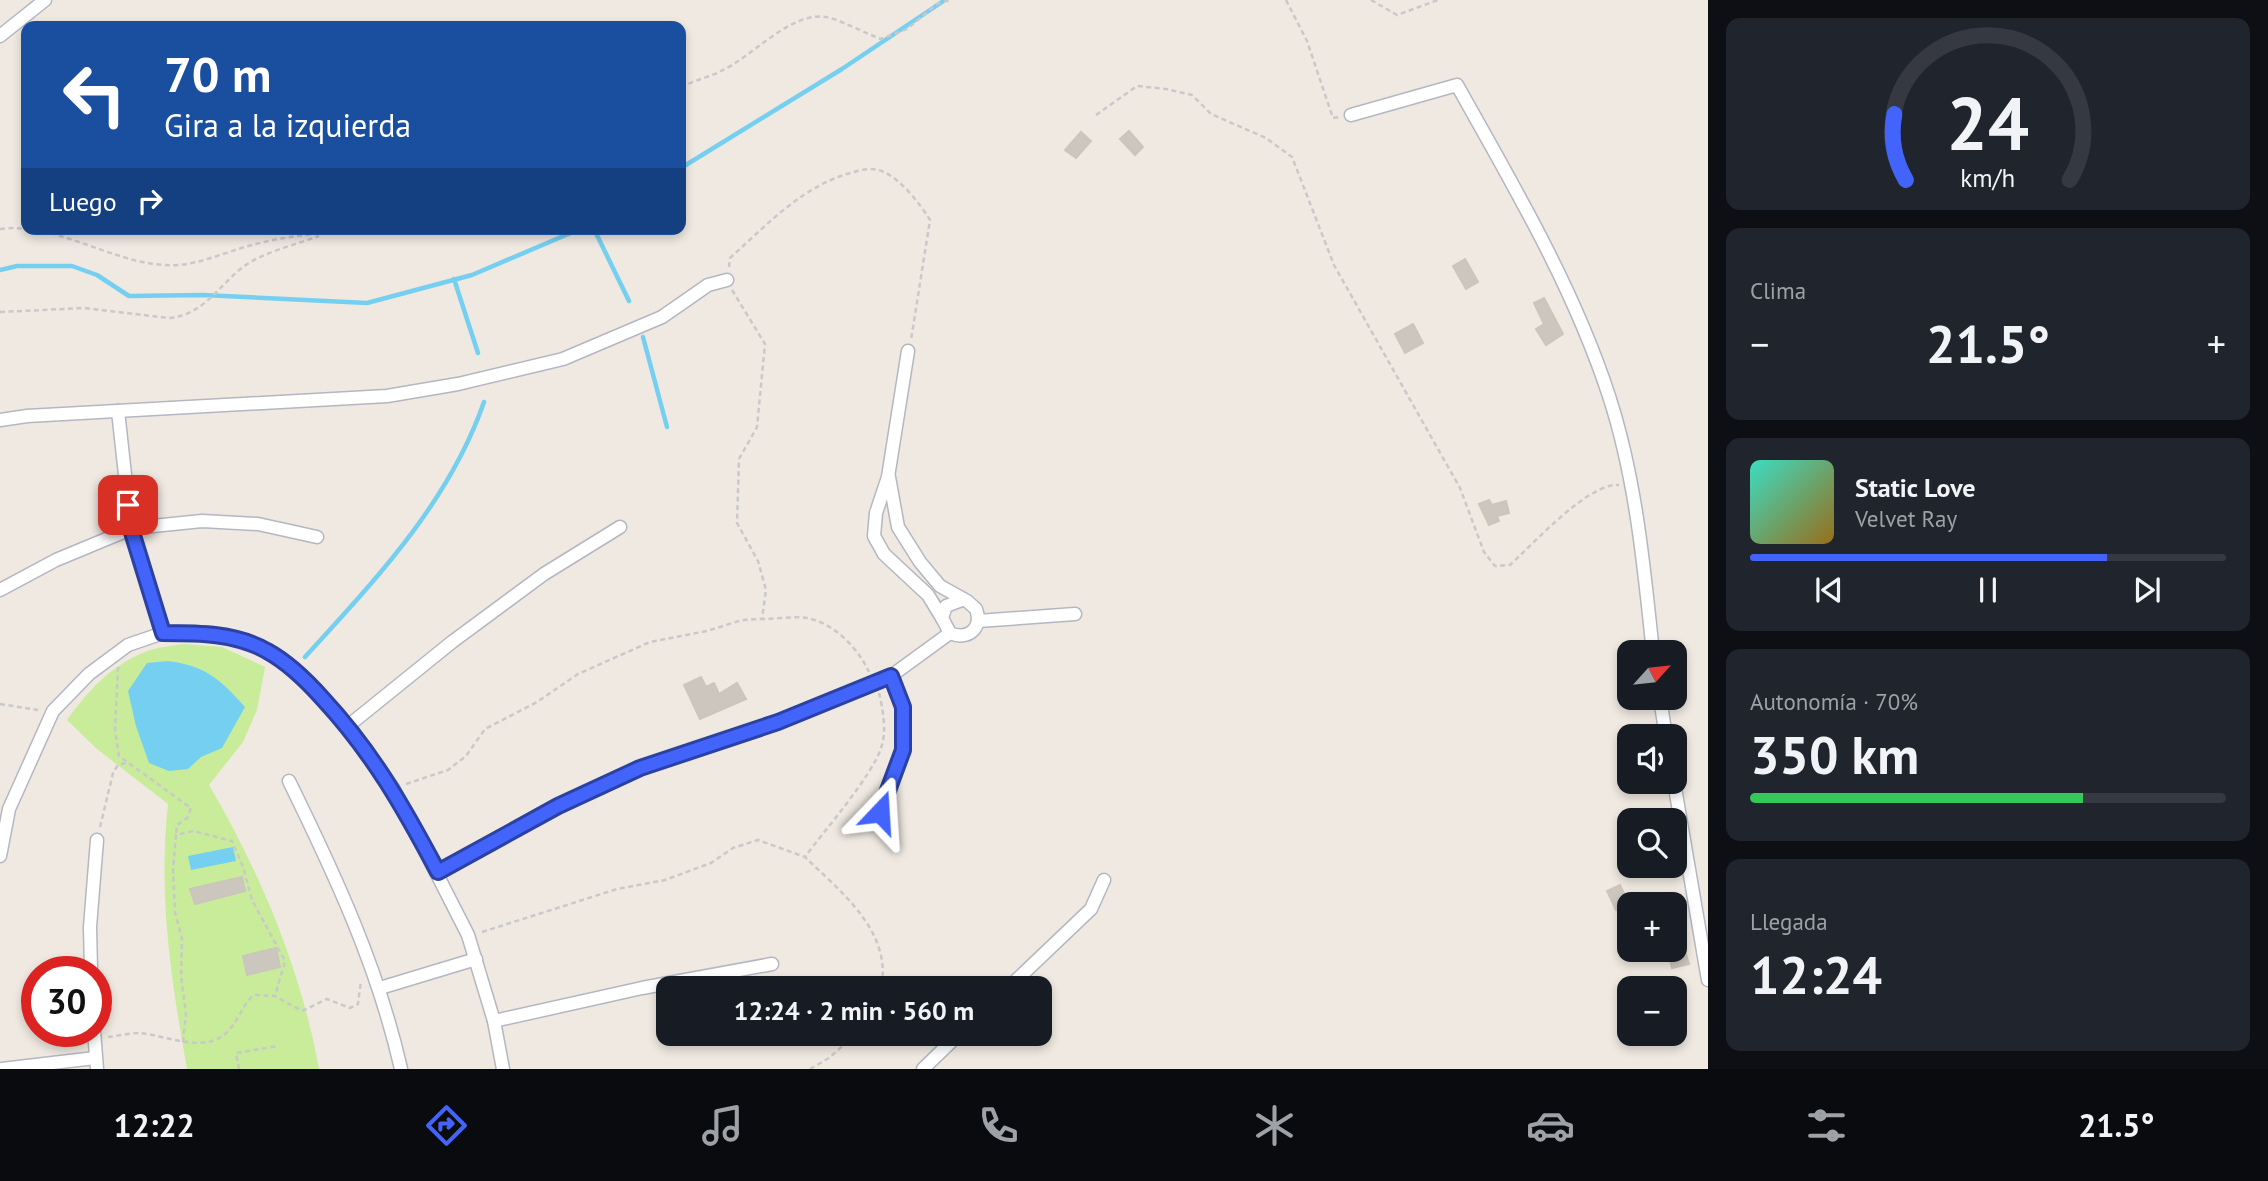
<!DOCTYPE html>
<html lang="es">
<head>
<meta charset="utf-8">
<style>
  :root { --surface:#171b24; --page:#20242c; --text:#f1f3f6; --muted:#9ea1a6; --line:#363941; --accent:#4264fb }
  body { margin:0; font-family:"PT Sans",sans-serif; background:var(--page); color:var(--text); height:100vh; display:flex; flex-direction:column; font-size:26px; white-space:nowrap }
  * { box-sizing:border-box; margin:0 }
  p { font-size:23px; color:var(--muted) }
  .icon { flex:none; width:38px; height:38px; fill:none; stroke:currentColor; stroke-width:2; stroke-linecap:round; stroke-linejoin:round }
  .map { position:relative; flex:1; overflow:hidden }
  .side { display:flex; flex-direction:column; gap:18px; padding:18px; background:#0d0f14; width:560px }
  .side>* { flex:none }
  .guide { position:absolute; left:21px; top:21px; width:665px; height:214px; border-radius:14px; box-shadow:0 4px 10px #0003; background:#1a4fa0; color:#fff; overflow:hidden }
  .needle { width:46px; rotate:63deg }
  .fabs { position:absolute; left:1617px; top:640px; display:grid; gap:14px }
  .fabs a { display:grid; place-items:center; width:70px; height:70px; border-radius:14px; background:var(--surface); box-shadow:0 4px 10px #0003; font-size:35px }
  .speed { position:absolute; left:21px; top:956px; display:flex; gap:14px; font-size:35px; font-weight:700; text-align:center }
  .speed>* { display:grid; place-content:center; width:91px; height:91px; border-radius:50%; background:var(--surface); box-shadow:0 4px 10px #0003; line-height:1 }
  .speed .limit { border:10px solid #d22; background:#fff; color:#111 }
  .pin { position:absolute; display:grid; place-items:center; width:60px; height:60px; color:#fff; margin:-30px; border-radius:14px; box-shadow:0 4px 10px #0006 }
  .me { position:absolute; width:77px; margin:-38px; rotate:20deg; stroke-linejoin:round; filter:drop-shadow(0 0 5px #0008) }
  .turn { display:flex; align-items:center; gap:24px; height:147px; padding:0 28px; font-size:32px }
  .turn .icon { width:91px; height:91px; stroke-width:2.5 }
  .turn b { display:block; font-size:49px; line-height:60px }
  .then { display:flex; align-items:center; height:66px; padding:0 28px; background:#0003; gap:14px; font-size:26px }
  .big { font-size:52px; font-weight:600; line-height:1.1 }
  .side .card { flex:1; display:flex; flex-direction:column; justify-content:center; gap:10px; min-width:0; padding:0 24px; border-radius:14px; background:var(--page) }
  .side .dial { align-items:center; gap:0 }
  .dial svg { height:182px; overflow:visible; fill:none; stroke:var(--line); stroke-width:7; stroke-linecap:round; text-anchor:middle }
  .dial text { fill:var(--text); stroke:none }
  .song { display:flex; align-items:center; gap:21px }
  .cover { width:84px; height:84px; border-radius:10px; background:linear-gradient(135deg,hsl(170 70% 55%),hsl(40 70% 35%)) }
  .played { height:7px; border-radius:4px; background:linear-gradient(90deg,var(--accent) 75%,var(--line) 75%) }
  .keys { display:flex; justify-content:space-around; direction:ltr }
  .heat { display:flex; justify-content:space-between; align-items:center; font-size:38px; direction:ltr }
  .charge { height:10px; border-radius:5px; background:linear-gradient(90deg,#34c759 70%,var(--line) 0) }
  .trip { position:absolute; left:656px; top:976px; width:396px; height:70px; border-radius:14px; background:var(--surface); box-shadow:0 4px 10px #0003; font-weight:600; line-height:70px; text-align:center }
  .tabs { display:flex; height:112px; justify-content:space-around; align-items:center; background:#090b0e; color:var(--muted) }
  .tabs .icon { width:49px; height:49px }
  .tabs .selected { color:var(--accent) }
  .tabs b { font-size:32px; color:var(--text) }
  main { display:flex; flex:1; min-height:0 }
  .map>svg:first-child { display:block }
  .pitch { fill:#c9ec9a }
  .water { fill:#75cff0 }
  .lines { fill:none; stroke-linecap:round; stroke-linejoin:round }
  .stream { stroke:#75cff0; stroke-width:4.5 }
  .building { fill:#cbc7bf; stroke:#cbc5ba; stroke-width:2 }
  .street-casing { stroke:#b4b7c1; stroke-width:15 }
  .path { stroke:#c9c9c9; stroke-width:2.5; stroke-dasharray:5 3.5; stroke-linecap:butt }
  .street { stroke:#fff; stroke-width:12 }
  .route-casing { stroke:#2b41a3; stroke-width:18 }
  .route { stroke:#4264fb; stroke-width:12 }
</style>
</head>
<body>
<main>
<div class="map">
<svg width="1708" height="1069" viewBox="0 0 1708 1069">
  <rect width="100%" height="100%" fill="#efe9e1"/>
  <path class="pitch" d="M183,644L222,647L265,667L257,710L243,742L209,785C260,872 301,969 319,1069H187C171,979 158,896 168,804L97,749L67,720C88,691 110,666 145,652C157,647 171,646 183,644Z"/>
  <g class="water">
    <path d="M168,661C206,666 220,679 245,707L222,748L201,757L188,769L169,771L149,763L136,726L128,691L147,663Z"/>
    <path d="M233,847L236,861L191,870L188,856Z"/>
  </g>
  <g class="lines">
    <g class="stream">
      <path d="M681,168L842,69L945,0"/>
      <path d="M594,229L629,301"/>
      <path d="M0,270L17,266H72L97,275L129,296L203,295L367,303L472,275L580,229"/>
      <path d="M454,279L478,353"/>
      <path d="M643,337L667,427"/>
      <path d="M305,657C375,580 449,503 484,402"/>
    </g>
  </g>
  <g class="building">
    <path d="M1129,131L1143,147L1135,155L1120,139Z"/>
    <path d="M1081,132L1091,141L1076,158L1065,150Z"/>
    <path d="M1465,259L1478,282L1466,289L1453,266Z"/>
    <path d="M1544,298L1563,334L1546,345L1536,329L1544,324L1534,303Z"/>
    <path d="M1413,324L1423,343L1405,353L1395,334Z"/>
    <path d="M1489,500L1492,505L1506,501L1509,513L1497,516L1499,521L1489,525L1479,504Z"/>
    <path d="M701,677L706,687L714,683L719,694L737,683L746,699L700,719L684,685Z"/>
    <path d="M242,877L245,891L195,904L190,889Z"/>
    <path d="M1620,885L1629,904L1616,910L1607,891Z"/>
    <path d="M276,948L280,967L247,975L243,956Z"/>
    <path d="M1685,951L1689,964L1672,968L1669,955Z"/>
  </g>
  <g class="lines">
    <g class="street-casing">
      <g id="street">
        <path d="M0,36L45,0"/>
        <path d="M1351,115L1457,85C1513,185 1573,286 1609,396C1636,479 1644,567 1653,653"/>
        <path d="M908,351L888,477L876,513L874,536L884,554L928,595L942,618"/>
        <path d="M118,411L131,529L163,633"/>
        <path d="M0,420L27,416L387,396L458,384L563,359L662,317L708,285L727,280"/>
        <path d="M889,477L898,527L920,562L940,586L967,601L976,609C983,628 968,641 950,633L942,618L946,606L962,600"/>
        <path d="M0,590L56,560L133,528L202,521L258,524L317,537"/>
        <path d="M978,621L1075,614"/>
        <path d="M1660,698L1666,737"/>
        <path d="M348,726L452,642L544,574L620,527"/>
        <path d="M289,781C335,875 378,967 401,1069"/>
        <path d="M1674,782L1708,980"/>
        <path d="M880,812L903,750V707L891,676"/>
        <path d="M0,856L9,809L53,711L89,674L128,645L163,633H212L266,650L300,675L348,726L393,788L468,935L494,1021L503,1069"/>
        <path d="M438,872L558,806L640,768L777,722L891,676L950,633"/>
        <path d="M91,971L90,927L97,840"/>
        <path d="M380,988L476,959"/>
        <path d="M1007,989L1091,909L1104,880"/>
        <path d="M494,1021L642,988L772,964"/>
        <path d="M94,1031L97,1069"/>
        <path d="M2,1069L95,1058"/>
        <path d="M923,1069L959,1034"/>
      </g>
    </g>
    <g class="path">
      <path d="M1286,0L1307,41L1333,118L1339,117"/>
      <path d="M1371,0L1397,15L1438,0"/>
      <path d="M681,88C693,80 708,78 721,71C752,57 791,11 826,17C836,18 867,34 881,39L907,29L937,4L950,0"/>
      <path d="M1096,115L1137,86L1166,89L1192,95L1211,114L1266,138L1292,157L1334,265L1460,488L1484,552L1495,566L1510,565C1532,545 1589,482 1619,485"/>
      <path d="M0,229C59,221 119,269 178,265C204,263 230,250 256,244C290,235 327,233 362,229"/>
      <path d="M729,267L730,258C768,224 803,185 854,172C864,169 876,167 886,173C903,182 920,204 930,220L911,340"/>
      <path d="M732,290L765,344L757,427L739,459L737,523L758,561L766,590L762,619C776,619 793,616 807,618C834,623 858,648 869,672"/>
      <path d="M0,312L84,308L169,318C204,315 218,286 243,267C263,252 295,245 319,236"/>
      <path d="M118,667L115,730L119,756L191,808L187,818L177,825L176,835"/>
      <path d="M879,693C883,709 887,733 881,748C872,776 824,831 805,857C842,893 893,932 881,989"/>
      <path d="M0,704L38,710"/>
      <path d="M406,784L448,770L466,756L485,729L537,702L578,674L650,642L707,631L742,620L762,619"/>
      <path d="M100,827L113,773L118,765L126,763"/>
      <path d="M482,932L617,889L665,880L711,863L733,848L758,840L805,857"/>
      <path d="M108,1037C118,1036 130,1033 140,1033C168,1036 208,1055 229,1030C240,1018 242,1005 254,995L275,996L302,1011L327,999L350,1008L358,1004L361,981"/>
      <path d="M183,1042L186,1014L181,976L182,939L175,912L173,870L176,835L193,831L232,841L243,867L252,900L285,961L275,996"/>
      <path d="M239,1069L236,1053L278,1046"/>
      <path d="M810,1069L829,1058L856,1034"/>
    </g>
    <use href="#street" class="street"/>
  </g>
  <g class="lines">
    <g class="route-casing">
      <path id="route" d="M128,505L131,529L163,633C198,633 236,633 267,651C289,663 307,681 323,699C373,753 404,808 438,872L558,806L640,768L778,722L891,676L903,707V750L880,812"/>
    </g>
    <use href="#route" class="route"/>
  </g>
</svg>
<div class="fabs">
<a><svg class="needle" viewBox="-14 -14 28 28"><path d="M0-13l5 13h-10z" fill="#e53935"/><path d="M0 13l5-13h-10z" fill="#9ea1a6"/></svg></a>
<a><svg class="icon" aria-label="sound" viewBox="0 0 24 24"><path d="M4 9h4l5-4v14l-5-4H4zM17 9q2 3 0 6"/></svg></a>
<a><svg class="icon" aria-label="search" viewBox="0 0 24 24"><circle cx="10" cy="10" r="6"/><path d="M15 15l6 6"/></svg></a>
<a>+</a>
<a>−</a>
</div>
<div class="speed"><div class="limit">30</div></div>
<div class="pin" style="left:128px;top:505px;background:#d93025"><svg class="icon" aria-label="arrive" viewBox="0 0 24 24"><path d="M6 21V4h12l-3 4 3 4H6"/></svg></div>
<svg class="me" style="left:880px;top:812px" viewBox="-20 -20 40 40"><path d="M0-17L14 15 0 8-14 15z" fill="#4264fb" stroke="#fff" stroke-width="4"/></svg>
<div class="trip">12:24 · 2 min · 560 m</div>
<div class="guide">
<div class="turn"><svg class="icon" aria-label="left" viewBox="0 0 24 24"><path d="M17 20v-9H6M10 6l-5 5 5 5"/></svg><div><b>70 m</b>Gira a la izquierda</div></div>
<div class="then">Luego<svg class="icon" aria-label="right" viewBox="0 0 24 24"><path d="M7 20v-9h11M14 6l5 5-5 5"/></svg></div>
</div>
</div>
<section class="side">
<div class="card dial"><svg viewBox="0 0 100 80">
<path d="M14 69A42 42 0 1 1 86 69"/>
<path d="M14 69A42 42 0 0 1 9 40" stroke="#4264fb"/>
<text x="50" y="56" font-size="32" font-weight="700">24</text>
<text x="50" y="72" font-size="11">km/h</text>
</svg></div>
<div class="card"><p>Clima</p>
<div class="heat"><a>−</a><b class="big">21.5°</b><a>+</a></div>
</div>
<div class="card">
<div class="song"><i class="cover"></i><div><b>Static Love</b><p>Velvet Ray</p></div></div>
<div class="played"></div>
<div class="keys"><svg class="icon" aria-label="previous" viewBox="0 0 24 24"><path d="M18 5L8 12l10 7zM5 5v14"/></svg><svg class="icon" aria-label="pause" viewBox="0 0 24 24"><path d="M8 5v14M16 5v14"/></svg><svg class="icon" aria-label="next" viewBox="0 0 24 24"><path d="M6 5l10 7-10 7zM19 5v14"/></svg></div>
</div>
<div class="card"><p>Autonomía · 70%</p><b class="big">350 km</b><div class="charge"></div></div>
<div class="card"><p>Llegada</p><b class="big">12:24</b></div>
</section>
</main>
<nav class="tabs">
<b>12:22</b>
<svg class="icon selected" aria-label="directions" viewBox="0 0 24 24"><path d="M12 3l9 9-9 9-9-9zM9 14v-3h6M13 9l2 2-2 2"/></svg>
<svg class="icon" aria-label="music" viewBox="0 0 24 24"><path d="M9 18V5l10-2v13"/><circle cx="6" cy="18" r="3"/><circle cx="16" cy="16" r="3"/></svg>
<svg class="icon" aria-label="phone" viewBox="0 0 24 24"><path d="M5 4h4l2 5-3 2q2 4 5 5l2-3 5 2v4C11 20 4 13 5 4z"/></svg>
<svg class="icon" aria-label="climate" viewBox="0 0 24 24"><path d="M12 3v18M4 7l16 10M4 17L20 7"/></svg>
<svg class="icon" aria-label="car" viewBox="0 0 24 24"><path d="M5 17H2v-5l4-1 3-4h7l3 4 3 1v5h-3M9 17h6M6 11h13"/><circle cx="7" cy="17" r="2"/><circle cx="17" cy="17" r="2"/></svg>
<svg class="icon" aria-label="filters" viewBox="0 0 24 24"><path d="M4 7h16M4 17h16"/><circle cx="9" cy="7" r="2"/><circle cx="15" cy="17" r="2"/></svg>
<b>21.5°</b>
</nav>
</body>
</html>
